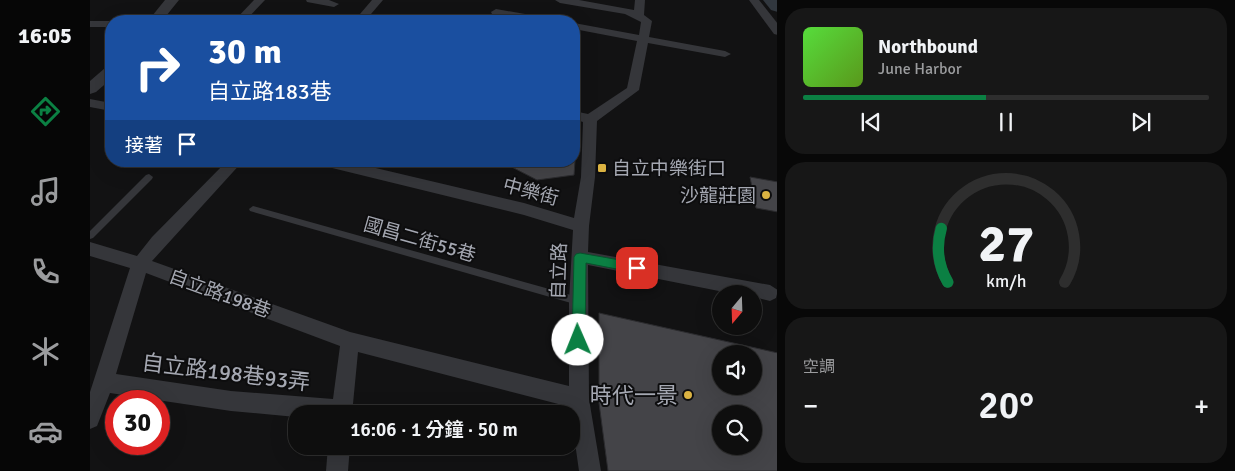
<!DOCTYPE html>
<html lang="zh-TW">
<head>
<meta charset="utf-8">
<style>
  :root { --surface:#0e0e0e; --page:#171717; --text:#f1f3f6; --muted:#9b9c9e; --line:#2e2e2e; --accent:#0b8043 }
  body { margin:0; font-family:Signika,"Noto Sans TC",sans-serif; background:var(--page); color:var(--text); height:100vh; display:flex; flex-direction:column; font-size:19px; white-space:nowrap }
  * { box-sizing:border-box; margin:0 }
  p { font-size:16px; color:var(--muted) }
  .icon { flex:none; width:28px; height:28px; fill:none; stroke:currentColor; stroke-width:2; stroke-linecap:round; stroke-linejoin:round }
  .map { position:relative; flex:1; overflow:hidden }
  .details { display:flex; flex-direction:column; gap:8px; padding:8px; background:#080808; width:458px }
  .details>* { flex:none }
  .hud { position:absolute; left:15px; top:15px; width:475px; height:152px; border-radius:20px; box-shadow:0 5px 20px #0002,0 0 0 1px var(--line); background:#1a4fa0; color:#fff; overflow:hidden }
  .needle { width:32px; rotate:199deg }
  .buttons { position:absolute; left:622px; top:285px; display:grid; gap:10px }
  .buttons a { display:grid; place-items:center; width:50px; height:50px; border-radius:50%; background:var(--surface); box-shadow:0 5px 20px #0002,0 0 0 1px var(--line); font-size:25px }
  .speed { position:absolute; left:15px; top:390px; display:flex; gap:10px; font-size:25px; font-weight:700; text-align:center }
  .speed>* { display:grid; place-content:center; width:65px; height:65px; border-radius:50%; background:var(--surface); box-shadow:0 5px 20px #0002,0 0 0 1px var(--line); line-height:1 }
  .speed .limit { border:8px solid #d22; background:#fff; color:#111 }
  .pin { position:absolute; display:grid; place-items:center; width:42px; height:42px; color:#fff; margin:-21px; border-radius:10px; box-shadow:0 2px 8px #0006 }
  .me { position:absolute; width:55px; margin:-28px; rotate:359deg; stroke-linejoin:round; filter:drop-shadow(0 0 4px #0008) }
  .turn { display:flex; align-items:center; gap:18px; height:105px; padding:0 20px; font-size:22px }
  .turn .icon { width:65px; height:65px; stroke-width:2.5 }
  .turn b { display:block; font-size:35px; line-height:42px }
  .then { display:flex; align-items:center; height:48px; padding:0 20px; background:#0003; gap:10px; font-size:19px }
  .big { font-size:38px; font-weight:600; line-height:1.1 }
  .details .widget { flex:1; display:flex; flex-direction:column; justify-content:center; gap:8px; min-width:0; padding:0 18px; border-radius:20px; background:var(--page) }
  .details .dial { align-items:center; gap:0 }
  .dial svg { height:130px; overflow:visible; fill:none; stroke:var(--line); stroke-width:7; stroke-linecap:round; text-anchor:middle }
  .dial text { fill:var(--text); stroke:none }
  .song { display:flex; align-items:center; gap:15px }
  .cover { width:60px; height:60px; border-radius:8px; background:linear-gradient(135deg,hsl(110 70% 55%),hsl(90 70% 35%)) }
  .played { height:5px; border-radius:2px; background:linear-gradient(90deg,var(--accent) 45%,var(--line) 45%) }
  .keys { display:flex; justify-content:space-around; direction:ltr }
  .heat { display:flex; justify-content:space-between; align-items:center; font-size:28px; direction:ltr }
  .trip { position:absolute; left:198px; top:405px; width:292px; height:50px; border-radius:20px; background:var(--surface); box-shadow:0 5px 20px #0002,0 0 0 1px var(--line); font-weight:600; line-height:50px; text-align:center }
  main { display:flex; flex:1; min-height:0 }
  .tabs { display:flex; flex-direction:column; width:90px; justify-content:space-around; align-items:center; background:#060606; color:var(--muted) }
  .tabs .icon { width:35px; height:35px }
  .tabs .on { color:var(--accent) }
  .tabs b { font-size:22px; color:var(--text) }
  .map>svg:first-child { display:block }
  .lines { fill:none; stroke-linecap:round; stroke-linejoin:round }
  .river { fill:#31373e; fill-rule:evenodd }
  .building { fill:#444448; stroke:#2c2c2f; fill-rule:evenodd }
  .service { fill:#35363a; fill-rule:evenodd }
  .minor { fill:#35363a; fill-rule:evenodd }
  .tertiary { fill:#35363a; fill-rule:evenodd }
  .route { fill:#0b8043; stroke:#07532c }
  .poi-dot { fill:#dbb342; stroke:#0d0d0e; stroke-width:2 }
  .labels { text-anchor:middle; stroke-width:4; stroke-linejoin:round; paint-order:stroke }
  .poi-label { font-size:19px; fill:#a5a8b2; stroke:#0d0d0e; text-anchor:start }
  .street-label { font-size:19px; fill:#a5a8b2; stroke:#0d0d0e }
  .near-street-label { font-size:22px; fill:#a5a8b2; stroke:#0d0d0e }
  .near-poi-label { font-size:22px; fill:#a5a8b2; stroke:#0d0d0e; text-anchor:end }
</style>
</head>
<body>
<main>
<nav class="tabs">
<b>16:05</b>
<svg class="icon on" aria-label="directions" viewBox="0 0 24 24"><path d="M12 3l9 9-9 9-9-9zM9 14v-3h6M13 9l2 2-2 2"/></svg>
<svg class="icon" aria-label="music" viewBox="0 0 24 24"><path d="M9 18V5l10-2v13"/><circle cx="6" cy="18" r="3"/><circle cx="16" cy="16" r="3"/></svg>
<svg class="icon" aria-label="phone" viewBox="0 0 24 24"><path d="M5 4h4l2 5-3 2q2 4 5 5l2-3 5 2v4C11 20 4 13 5 4z"/></svg>
<svg class="icon" aria-label="climate" viewBox="0 0 24 24"><path d="M12 3v18M4 7l16 10M4 17L20 7"/></svg>
<svg class="icon" aria-label="car" viewBox="0 0 24 24"><path d="M5 17H2v-5l4-1 3-4h7l3 4 3 1v5h-3M9 17h6M6 11h13"/><circle cx="7" cy="17" r="2"/><circle cx="17" cy="17" r="2"/></svg>
</nav>
<div class="map">
<svg width="688" height="471" viewBox="0 0 688 471">
  <rect width="100%" height="100%" fill="#121213"/>
  <g class="lines">
    <path class="river" d="M673,0H688V12L681,10Z"/>
  </g>
  <g class="building">
    <path d="M410,161H485L484,175L447,180Z"/>
    <path d="M660,177L688,182V212L666,208Z"/>
    <path d="M509,313L688,353V471H518L509,403ZM631,354H664V386H631ZM631,414H664V446H631Z"/>
  </g>
  <g class="lines">
    <g class="service">
      <path d="M59,174L63,177L62,179L3,238L0,239V231L56,175Z"/>
      <path d="M163,206L488,297L491,298L493,301L491,304L488,305L160,211L159,209Z"/>
    </g>
    <g class="minor">
      <path d="M164,0H175L155,21H144Z"/>
      <path d="M216,0H239L249,4L244,7L217,2Z"/>
      <path d="M282,0H293L275,21H264Z"/>
      <path d="M465,0H489L544,10L545,0H555L554,15L562,21L559,37L635,51L641,54L635,57L558,43L549,90L507,121L505,177L499,226L498,252L680,285L688,290L686,298L680,301L664,297V294H644L498,265L499,399L511,471H489L480,407L268,352L262,414H206V417L141,411L20,393L7,426L0,429V392L40,268L0,256V242L47,256L62,237L137,161H153L62,261L260,332L479,386V301L483,230L434,215L234,166L229,165L227,161H256L434,203L484,218L491,177L493,122L484,119V111L498,114L537,88L547,41L484,29V23L549,35L551,22L535,14L470,3ZM56,273L250,346L243,399L141,391L26,374Z"/>
      <path d="M659,0H669L688,24V35L684,34Z"/>
      <path d="M406,9L458,18L463,21H441L402,14L401,12Z"/>
      <path d="M318,16L333,19L334,21H314L313,19L314,17Z"/>
      <path d="M0,21H23H21V27H0Z"/>
      <path d="M0,99L21,103V111L0,107Z"/>
      <path d="M238,446H260L258,471H236Z"/>
    </g>
    <g class="tertiary">
      <path d="M75,0H89L72,21H58Z"/>
      <path d="M21,66V79L6,92L0,94V81L15,68Z"/>
    </g>
  </g>
  <path class="route" d="M490,253L547,263L551,265L553,268L551,272L547,273L496,263L495,340L493,344L488,346L484,344L482,340L484,257L486,254Z"/>
  <g class="poi-dot">
    <rect x="507" y="163" width="10" height="10" rx="2.5"/>
    <circle cx="676" cy="195" r="5"/>
    <circle cx="598" cy="395" r="5"/>
  </g>
  <g class="labels">
    <g class="poi-label">
      <text x="522" y="175">自立中樂街口</text>
      <text x="666" y="202" text-anchor="end">沙龍莊園</text>
    </g>
    <g class="street-label">
      <text transform="translate(441 191) rotate(15)" y="7">中樂街</text>
      <text transform="translate(330 239) rotate(16)" y="7">國昌二街55巷</text>
      <text transform="translate(468 271) rotate(-88)" y="7">自立路</text>
      <text transform="translate(130 293) rotate(20)" y="7">自立路198巷</text>
    </g>
    <g class="near-street-label">
      <text transform="translate(136 372) rotate(7)" y="8">自立路198巷93弄</text>
    </g>
    <g class="near-poi-label">
      <text x="588" y="403">時代一景</text>
    </g>
  </g>
</svg>
<div class="buttons">
<a><svg class="needle" viewBox="-14 -14 28 28"><path d="M0-13l5 13h-10z" fill="#e53935"/><path d="M0 13l5-13h-10z" fill="#9b9c9e"/></svg></a>
<a><svg class="icon" aria-label="sound" viewBox="0 0 24 24"><path d="M4 9h4l5-4v14l-5-4H4zM17 9q2 3 0 6"/></svg></a>
<a><svg class="icon" aria-label="search" viewBox="0 0 24 24"><circle cx="10" cy="10" r="6"/><path d="M15 15l6 6"/></svg></a>
</div>
<div class="speed"><div class="limit">30</div></div>
<div class="pin" style="left:547px;top:268px;background:#d93025"><svg class="icon" aria-label="arrive" viewBox="0 0 24 24"><path d="M6 21V4h12l-3 4 3 4H6"/></svg></div>
<svg class="me" style="left:488px;top:340px" viewBox="-20 -20 40 40"><circle r="19" fill="#fff"/><path d="M0-13L10 11 0 6-10 11z" fill="#0b8043"/></svg>
<div class="trip">16:06 · 1 分鐘 · 50 m</div>
<div class="hud">
<div class="turn"><svg class="icon" aria-label="right" viewBox="0 0 24 24"><path d="M7 20v-9h11M14 6l5 5-5 5"/></svg><div><b>30 m</b>自立路183巷</div></div>
<div class="then">接著<svg class="icon" aria-label="arrive" viewBox="0 0 24 24"><path d="M6 21V4h12l-3 4 3 4H6"/></svg></div>
</div>
</div>
<section class="details">
<div class="widget">
<div class="song"><i class="cover"></i><div><b>Northbound</b><p>June Harbor</p></div></div>
<div class="played"></div>
<div class="keys"><svg class="icon" aria-label="previous" viewBox="0 0 24 24"><path d="M18 5L8 12l10 7zM5 5v14"/></svg><svg class="icon" aria-label="pause" viewBox="0 0 24 24"><path d="M8 5v14M16 5v14"/></svg><svg class="icon" aria-label="next" viewBox="0 0 24 24"><path d="M6 5l10 7-10 7zM19 5v14"/></svg></div>
</div>
<div class="widget dial"><svg viewBox="0 0 100 80">
<path d="M14 69A42 42 0 1 1 86 69"/>
<path d="M14 69A42 42 0 0 1 10 36" stroke="#0b8043"/>
<text x="50" y="56" font-size="32" font-weight="700">27</text>
<text x="50" y="72" font-size="11">km/h</text>
</svg></div>
<div class="widget"><p>空調</p>
<div class="heat"><a>−</a><b class="big">20°</b><a>+</a></div>
</div>
</section>
</main>
</body>
</html>
